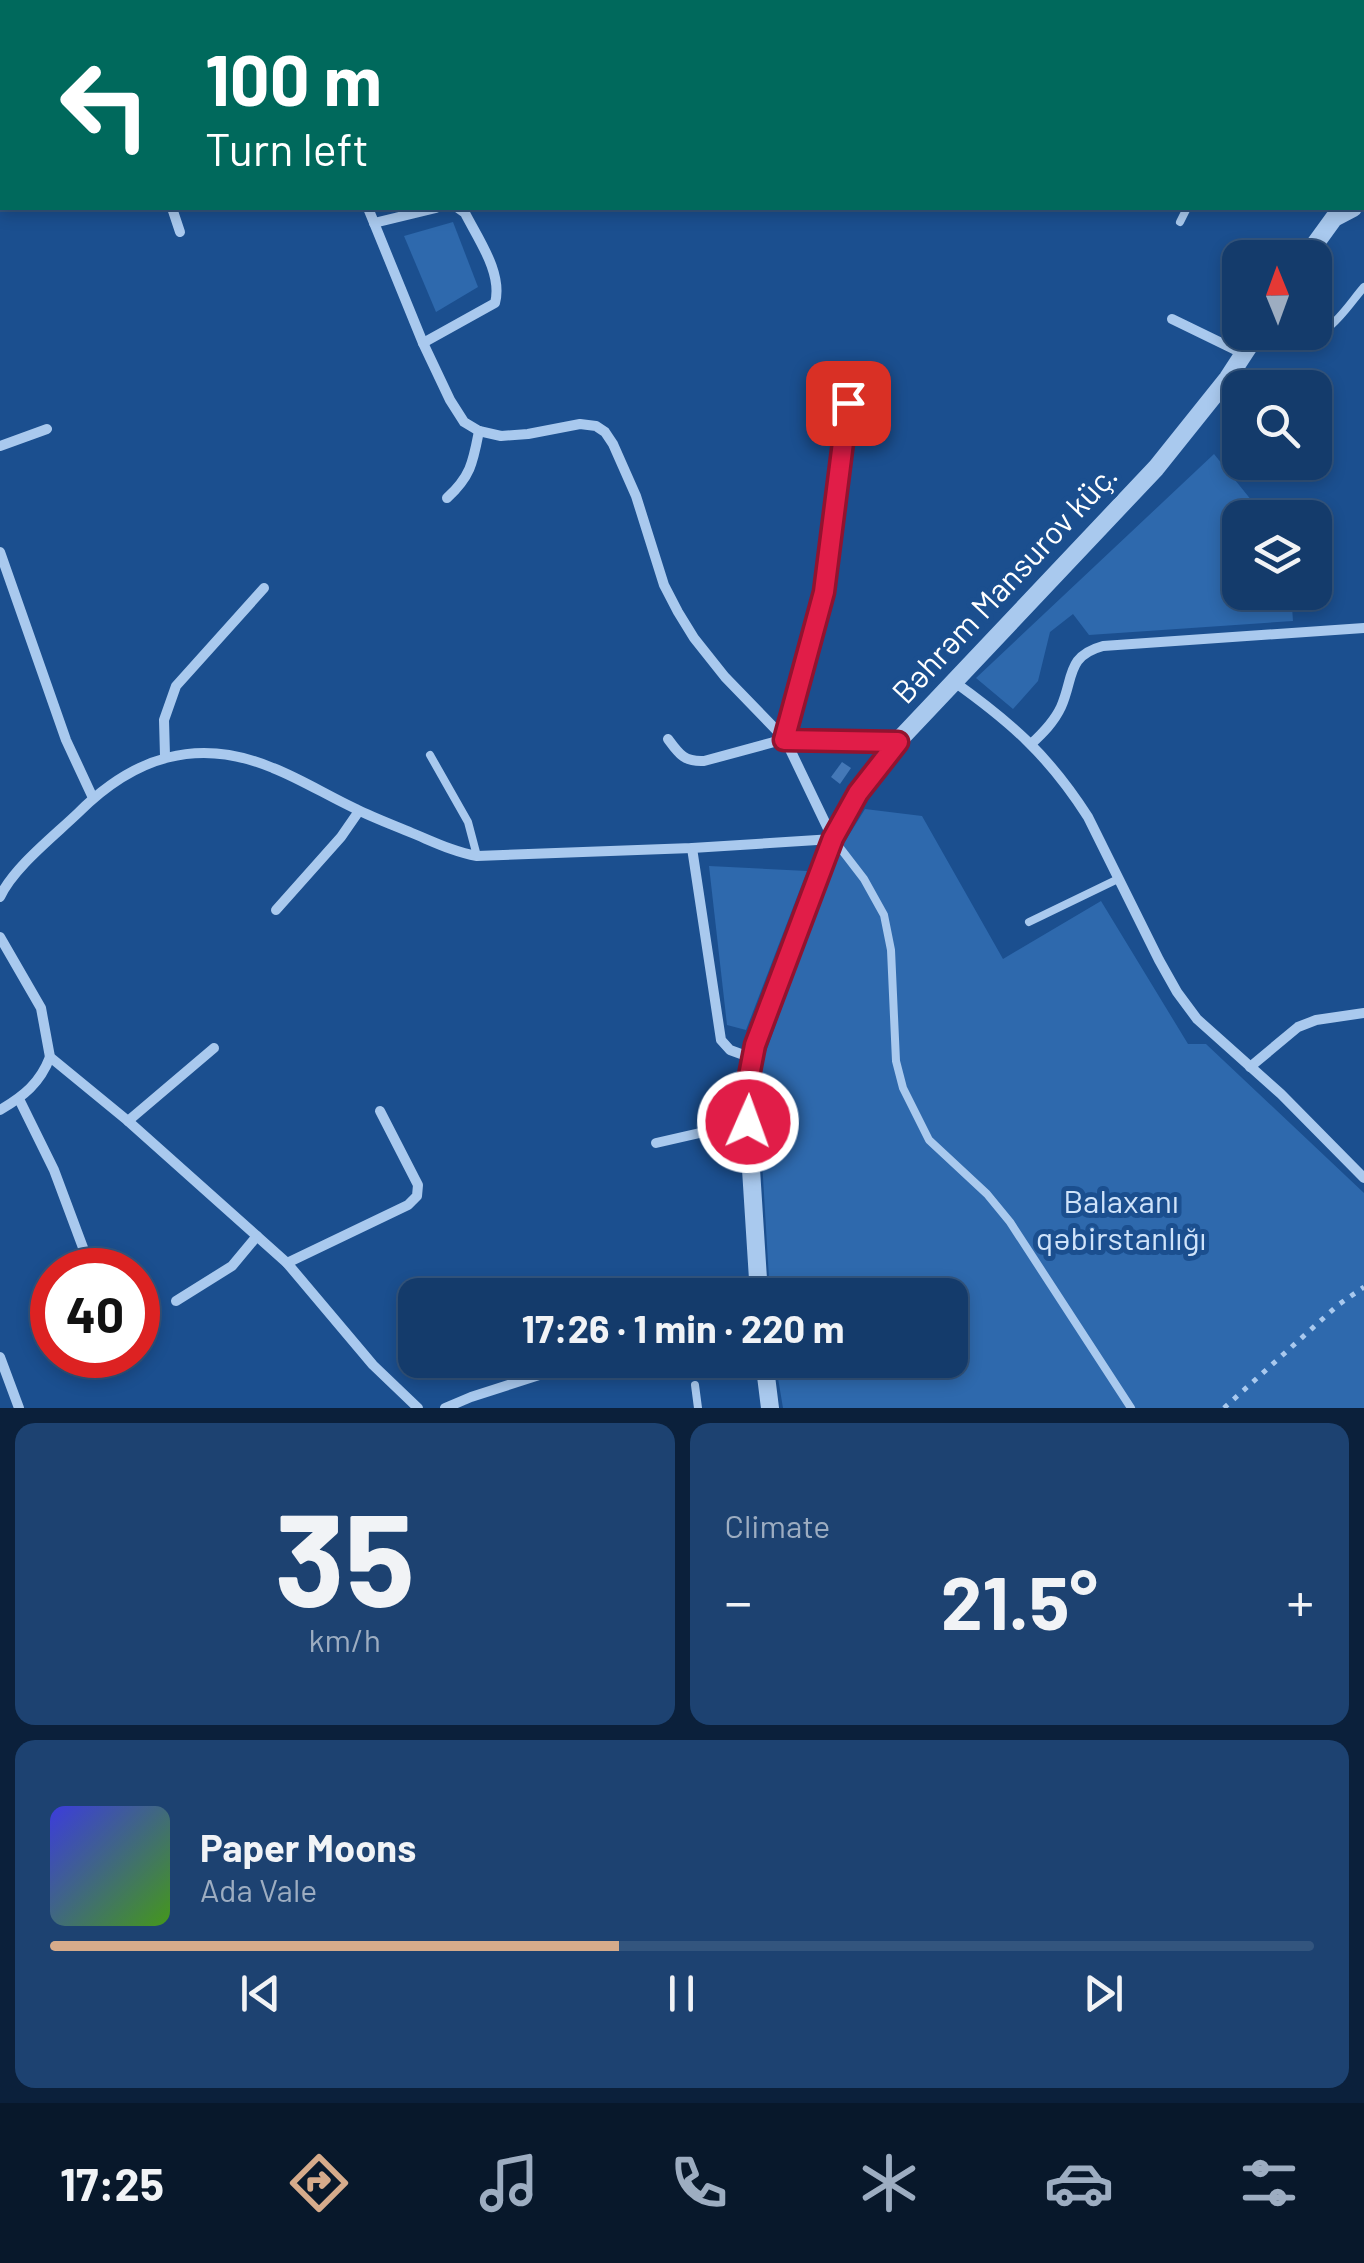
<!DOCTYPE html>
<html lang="en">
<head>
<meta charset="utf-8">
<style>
  :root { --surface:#143b6b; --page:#1d4271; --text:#f1f3f6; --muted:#9dadc1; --line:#33557e; --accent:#d6ab8b }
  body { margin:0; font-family:Barlow,sans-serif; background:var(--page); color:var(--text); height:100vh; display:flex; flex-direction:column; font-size:38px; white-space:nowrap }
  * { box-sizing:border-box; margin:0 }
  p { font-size:32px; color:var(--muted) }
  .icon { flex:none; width:55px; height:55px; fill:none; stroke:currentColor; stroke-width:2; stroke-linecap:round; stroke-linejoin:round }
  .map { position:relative; height:1408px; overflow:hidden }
  .details { display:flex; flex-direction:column; gap:15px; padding:15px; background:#0b203b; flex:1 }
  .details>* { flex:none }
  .top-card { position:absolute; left:0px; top:0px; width:1365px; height:210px; box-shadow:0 5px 15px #0003,0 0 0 2px var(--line); background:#00695c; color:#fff; overflow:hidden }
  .needle { width:65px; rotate:359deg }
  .tools { position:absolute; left:1222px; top:240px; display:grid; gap:20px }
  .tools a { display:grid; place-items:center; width:110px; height:110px; border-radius:20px; background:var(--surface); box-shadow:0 5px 15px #0003,0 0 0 2px var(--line); font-size:50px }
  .speed { position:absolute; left:30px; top:1248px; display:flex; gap:20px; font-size:50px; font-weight:700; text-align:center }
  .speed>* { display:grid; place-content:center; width:130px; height:130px; border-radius:50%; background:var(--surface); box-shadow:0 5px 15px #0003,0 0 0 2px var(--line); line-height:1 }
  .speed .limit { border:15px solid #d22; background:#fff; color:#111 }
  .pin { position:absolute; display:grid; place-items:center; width:85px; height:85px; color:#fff; margin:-42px; border-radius:20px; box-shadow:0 5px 15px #0006 }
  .me { position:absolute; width:110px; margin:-55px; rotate:2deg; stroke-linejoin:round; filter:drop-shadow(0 0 8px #0008) }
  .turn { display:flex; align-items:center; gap:35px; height:210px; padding:0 40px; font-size:45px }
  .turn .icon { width:130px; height:130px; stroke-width:2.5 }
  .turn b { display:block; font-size:70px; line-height:85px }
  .big { font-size:75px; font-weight:700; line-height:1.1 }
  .details .widget { flex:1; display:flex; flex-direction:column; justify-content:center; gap:15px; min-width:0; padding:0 35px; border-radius:20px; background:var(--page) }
  .details .dial { align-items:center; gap:0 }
  .dial b { font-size:130px; line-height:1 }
  .song { display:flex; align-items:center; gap:30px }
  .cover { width:120px; height:120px; border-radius:15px; background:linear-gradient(135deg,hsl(240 70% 55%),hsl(100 70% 35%)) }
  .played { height:10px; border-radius:5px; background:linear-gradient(90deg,var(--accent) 45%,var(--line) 45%) }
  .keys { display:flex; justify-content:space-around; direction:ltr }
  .heat { display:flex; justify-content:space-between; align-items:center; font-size:55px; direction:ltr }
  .details .tiles { flex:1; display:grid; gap:15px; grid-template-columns:1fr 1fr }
  .widget:last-child { grid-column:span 2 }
  .trip { position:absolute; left:398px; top:1278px; width:570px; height:100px; border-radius:20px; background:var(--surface); box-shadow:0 5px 15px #0003,0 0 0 2px var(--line); font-weight:700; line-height:100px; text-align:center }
  .tab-bar { display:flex; height:160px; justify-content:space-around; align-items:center; background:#08182b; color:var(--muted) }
  .tab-bar .icon { width:70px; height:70px }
  .tab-bar .selected { color:var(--accent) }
  .tab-bar b { font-size:45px; color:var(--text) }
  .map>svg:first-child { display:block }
  .green { fill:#2e69ad }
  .building { fill:#4478b7 }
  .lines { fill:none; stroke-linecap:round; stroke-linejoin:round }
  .path { stroke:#a9c9ee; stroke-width:5; stroke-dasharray:5 8; stroke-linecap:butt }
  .service { stroke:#a9c9ee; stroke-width:8 }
  .minor { stroke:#a9c9ee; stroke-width:10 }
  .tertiary { stroke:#a9c9ee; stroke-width:18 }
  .route-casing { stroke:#92132f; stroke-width:25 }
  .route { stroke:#e11d48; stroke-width:18 }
  .labels { text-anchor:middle; stroke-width:10; stroke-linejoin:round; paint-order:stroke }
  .street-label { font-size:32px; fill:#fff; stroke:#1b4f8f }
  .park-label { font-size:32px; fill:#cfe3fa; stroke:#1b4f8f }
</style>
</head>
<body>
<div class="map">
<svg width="1364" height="1408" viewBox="0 0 1364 1408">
  <rect width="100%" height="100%" fill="#1b4f8f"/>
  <g class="green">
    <path d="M453,222L478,287L436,312L404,236Z"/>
    <path d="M1214,454L1265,517L1240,518V592L1291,593L1293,621L1089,635L1073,614L1050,632L1038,681L1013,709L976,678Z"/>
    <path d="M865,809L922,816L1003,959L1101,901L1188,1044H1206L1364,1193V1408H783L775,1360H950V1295H770L758,1093L762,1063L836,856Z"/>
    <path d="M709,866L807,871L746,1030L727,1025Z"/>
  </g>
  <path class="building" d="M842,762L851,768L840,784L831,777Z"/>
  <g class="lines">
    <path class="path" d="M1224,1408L1338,1305L1364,1287"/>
    <g class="service">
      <path d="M1180,222L1187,208"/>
      <path d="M1295,332C1324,348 1347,306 1364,287"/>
      <path d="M430,755L468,822L477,856"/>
      <path d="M834,840L864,879L884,915L891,950L896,1061L903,1088L929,1140L987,1194L1010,1222L1131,1408"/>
      <path d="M1029,922L1118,879"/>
      <path d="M695,1385L698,1408"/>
    </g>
    <g class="minor">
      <path d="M302,0V2"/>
      <path d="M824,0L831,2"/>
      <path d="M975,0L977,2"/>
      <path d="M69,2L76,0"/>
      <path d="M706,2V0"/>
      <path d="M1098,2V0"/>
      <path d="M0,30L2,29"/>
      <path d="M1362,80L1364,79"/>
      <path d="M172,208L180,232"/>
      <path d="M374,223L436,208"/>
      <path d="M1172,319L1244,354"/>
      <path d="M423,343L495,303C503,273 478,239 465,213L458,208"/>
      <path d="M0,446L47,429"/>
      <path d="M447,498C471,476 473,462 479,431"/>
      <path d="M0,552L66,740L93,798"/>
      <path d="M953,681C1012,723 1049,756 1088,817L1159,960L1177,992L1197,1019L1281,1094L1364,1178"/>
      <path d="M668,739C679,754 684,762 704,761L785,739L897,741"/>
      <path d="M785,739L824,592L848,403"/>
      <path d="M1031,744C1043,733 1054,722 1061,707C1074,678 1066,656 1103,646L1364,628"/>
      <path d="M165,756L164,720L176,686L264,588"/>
      <path d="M692,848L721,1040L730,1050L752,1058"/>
      <path d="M0,897C13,868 54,836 78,813C134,757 197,736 273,768C301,779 328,796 356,809C374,818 393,825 412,833C434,842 454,852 477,856L692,848L833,839L785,739L725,677L694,638L678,612L664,585L636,496L613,444L605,432L596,426L580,424L528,434L501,436L479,431L464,422L450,400L423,343L368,208"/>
      <path d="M276,910L341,837L359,811"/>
      <path d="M0,937L41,1008L50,1057L128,1121L287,1263L373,1365L418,1408"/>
      <path d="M1250,1067L1298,1027L1316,1020L1364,1013"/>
      <path d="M19,1099L54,1170L85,1253"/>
      <path d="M0,1110C24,1096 40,1083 50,1057"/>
      <path d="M128,1121L214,1048"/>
      <path d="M656,1143L748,1122"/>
      <path d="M287,1263L408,1205L417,1196L418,1185L380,1111"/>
      <path d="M176,1301L232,1266L257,1236"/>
      <path d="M0,1357L19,1408"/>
      <path d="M445,1408L471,1397L561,1368"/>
    </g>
    <g class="tertiary">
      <path d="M1305,258L1334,218L1353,208"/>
      <path d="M759,1295L748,1122C747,1057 765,1015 788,956C803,917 818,878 833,839L859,793L898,741L1156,468L1228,378L1258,332"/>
      <path d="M764,1360L770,1408"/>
    </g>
  </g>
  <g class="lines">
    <g class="route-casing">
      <path id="route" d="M748,1122L749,1076L755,1045L833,838L858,793L898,742L784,740L824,592L848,403"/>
    </g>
    <use href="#route" class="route"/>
  </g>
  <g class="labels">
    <g class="street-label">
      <text transform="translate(1005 584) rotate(-47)" y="11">Bəhrəm Mansurov küç.</text>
    </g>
    <g class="park-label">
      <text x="1121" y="1213">Balaxanı<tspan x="1121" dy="37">qəbirstanlığı</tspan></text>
    </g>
  </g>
</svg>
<div class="tools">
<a><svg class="needle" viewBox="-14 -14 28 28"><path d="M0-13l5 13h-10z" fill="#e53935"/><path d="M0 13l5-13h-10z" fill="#9dadc1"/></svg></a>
<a><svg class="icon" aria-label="search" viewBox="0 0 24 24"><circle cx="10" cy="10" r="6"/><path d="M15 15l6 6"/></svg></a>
<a><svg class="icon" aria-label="layers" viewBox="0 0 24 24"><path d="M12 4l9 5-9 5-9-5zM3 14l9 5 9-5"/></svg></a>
</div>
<div class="speed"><div class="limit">40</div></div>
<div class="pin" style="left:848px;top:403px;background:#d93025"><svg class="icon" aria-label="arrive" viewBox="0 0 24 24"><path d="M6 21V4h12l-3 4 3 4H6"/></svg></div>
<svg class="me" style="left:748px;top:1122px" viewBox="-20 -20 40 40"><circle r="17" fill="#e11d48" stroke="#fff" stroke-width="3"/><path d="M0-11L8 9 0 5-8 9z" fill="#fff"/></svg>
<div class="trip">17:26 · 1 min · 220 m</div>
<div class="top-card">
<div class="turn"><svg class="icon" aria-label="left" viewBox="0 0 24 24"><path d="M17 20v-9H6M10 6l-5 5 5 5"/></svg><div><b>100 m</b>Turn left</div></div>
</div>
</div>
<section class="details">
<div class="tiles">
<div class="widget dial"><b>35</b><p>km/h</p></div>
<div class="widget"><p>Climate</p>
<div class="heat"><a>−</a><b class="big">21.5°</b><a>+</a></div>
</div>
<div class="widget">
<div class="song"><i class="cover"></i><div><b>Paper Moons</b><p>Ada Vale</p></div></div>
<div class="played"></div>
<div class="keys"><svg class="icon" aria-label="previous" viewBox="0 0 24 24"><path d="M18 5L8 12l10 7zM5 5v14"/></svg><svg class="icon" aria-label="pause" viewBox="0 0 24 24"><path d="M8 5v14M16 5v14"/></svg><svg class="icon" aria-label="next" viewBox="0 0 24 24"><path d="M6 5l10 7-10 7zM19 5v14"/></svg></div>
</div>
</div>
</section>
<nav class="tab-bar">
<b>17:25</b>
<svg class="icon selected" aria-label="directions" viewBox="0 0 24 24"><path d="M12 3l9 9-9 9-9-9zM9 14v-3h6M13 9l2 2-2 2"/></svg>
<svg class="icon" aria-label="music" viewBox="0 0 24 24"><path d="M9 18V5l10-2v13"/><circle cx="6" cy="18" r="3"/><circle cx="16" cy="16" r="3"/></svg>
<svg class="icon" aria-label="phone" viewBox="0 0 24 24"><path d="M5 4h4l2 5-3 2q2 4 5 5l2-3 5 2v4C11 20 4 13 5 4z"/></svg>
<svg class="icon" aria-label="climate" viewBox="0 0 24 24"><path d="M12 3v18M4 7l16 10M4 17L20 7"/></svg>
<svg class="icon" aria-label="car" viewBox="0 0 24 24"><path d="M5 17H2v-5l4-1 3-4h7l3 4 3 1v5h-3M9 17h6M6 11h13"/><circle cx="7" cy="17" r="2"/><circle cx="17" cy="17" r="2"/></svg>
<svg class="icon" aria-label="filters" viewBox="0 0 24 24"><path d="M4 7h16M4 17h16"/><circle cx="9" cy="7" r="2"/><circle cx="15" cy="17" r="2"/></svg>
</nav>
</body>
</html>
